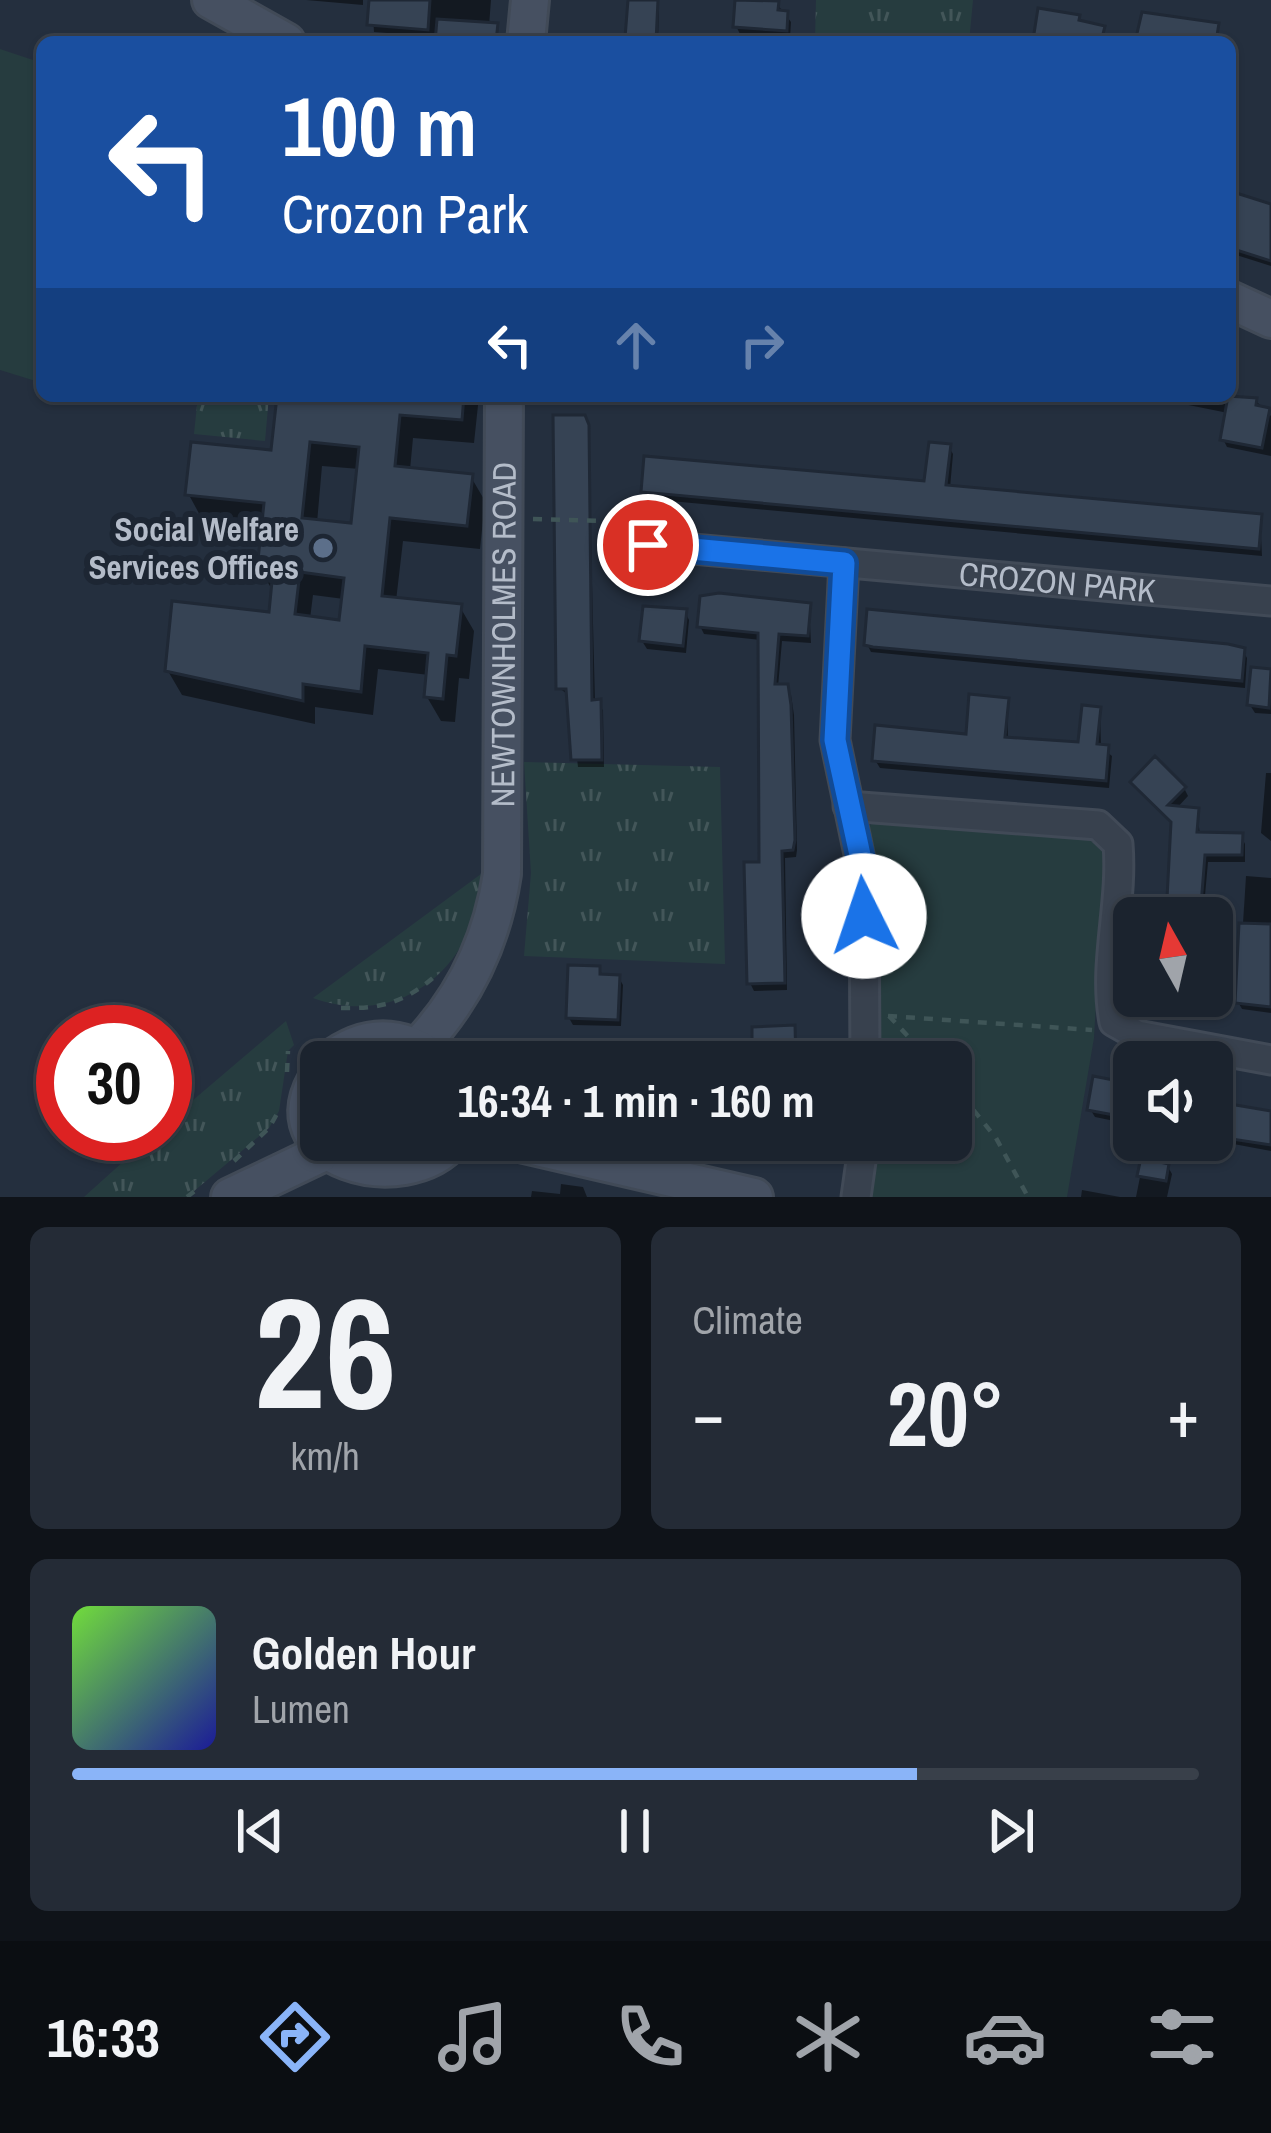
<!DOCTYPE html>
<html lang="en">
<head>
<meta charset="utf-8">
<style>
  :root { --surface:#1b232e; --page:#242b36; --text:#f1f3f6; --muted:#a0a4aa; --line:#39404a; --accent:#8ab4f8 }
  body { margin:0; font-family:"Archivo Narrow",sans-serif; background:var(--page); color:var(--text); height:100vh; display:flex; flex-direction:column; font-size:45px; white-space:nowrap }
  * { box-sizing:border-box; margin:0 }
  p { font-size:39px; color:var(--muted) }
  .icon { flex:none; width:66px; height:66px; fill:none; stroke:currentColor; stroke-width:2; stroke-linecap:round; stroke-linejoin:round }
  .map { position:relative; height:1197px; overflow:hidden }
  .panel { display:flex; flex-direction:column; gap:30px; padding:30px; background:#0f1319; flex:1 }
  .panel>* { flex:none }
  .top-card { position:absolute; left:36px; top:36px; width:1200px; height:366px; border-radius:18px; box-shadow:0 3px 9px #0004,0 0 0 3px var(--line); background:#1a4fa0; color:#fff; overflow:hidden }
  .needle { width:78px; rotate:352deg }
  .buttons { position:absolute; left:1113px; top:897px; display:grid; gap:24px }
  .buttons a { display:grid; place-items:center; width:120px; height:120px; border-radius:18px; background:var(--surface); box-shadow:0 3px 9px #0004,0 0 0 3px var(--line); font-size:60px }
  .speed { position:absolute; left:36px; top:1005px; display:flex; gap:24px; font-size:60px; font-weight:700; text-align:center }
  .speed>* { display:grid; place-content:center; width:156px; height:156px; border-radius:50%; background:var(--surface); box-shadow:0 3px 9px #0004,0 0 0 3px var(--line); line-height:1 }
  .speed .limit { border:18px solid #d22; background:#fff; color:#111 }
  .pin { position:absolute; display:grid; place-items:center; width:102px; height:102px; color:#fff; margin:-51px; border:6px solid #fff; border-radius:50%; box-shadow:0 3px 12px #0007 }
  .me { position:absolute; width:132px; margin:-66px; rotate:356deg; stroke-linejoin:round; filter:drop-shadow(0 0 9px #0008) }
  .turn { display:flex; align-items:center; gap:42px; height:252px; padding:0 48px; font-size:54px }
  .turn .icon { width:156px; height:156px; stroke-width:2.5 }
  .turn b { display:block; font-size:84px; line-height:102px }
  .lanes { display:flex; align-items:center; height:114px; padding:0 48px; background:#0003; justify-content:center; gap:60px; direction:ltr }
  .lanes .off { opacity:.35 }
  .big { font-size:90px; font-weight:700; line-height:1.1 }
  .panel .widget { flex:1; display:flex; flex-direction:column; justify-content:center; gap:18px; min-width:0; padding:0 42px; border-radius:18px; background:var(--page) }
  .panel .dial { align-items:center; gap:0 }
  .dial b { font-size:156px; line-height:1 }
  .song { display:flex; align-items:center; gap:36px }
  .cover { width:144px; height:144px; border-radius:18px; background:linear-gradient(135deg,hsl(100 70% 55%),hsl(240 70% 35%)) }
  .played { height:12px; border-radius:6px; background:linear-gradient(90deg,var(--accent) 75%,var(--line) 75%) }
  .keys { display:flex; justify-content:space-around; direction:ltr }
  .heat { display:flex; justify-content:space-between; align-items:center; font-size:66px; direction:ltr }
  .panel .tiles { flex:1; display:grid; gap:30px; grid-template-columns:1fr 1fr }
  .widget:last-child { grid-column:span 2 }
  .trip { position:absolute; left:300px; top:1041px; width:672px; height:120px; border-radius:18px; background:var(--surface); box-shadow:0 3px 9px #0004,0 0 0 3px var(--line); font-weight:700; line-height:120px; text-align:center }
  .menu { display:flex; height:192px; justify-content:space-around; align-items:center; background:#0b0e12; color:var(--muted) }
  .menu .icon { width:84px; height:84px }
  .menu .selected { color:var(--accent) }
  .menu b { font-size:54px; color:var(--text) }
  .map>svg:first-child { display:block }
  .grass { fill:url(#grass-tufts) }
  .green { fill:#263c3f }
  .shadow { fill:#0007; fill-rule:evenodd }
  .building { fill:#364354; stroke:#1f2835; stroke-width:3; fill-rule:evenodd }
  .lines { fill:none; stroke-linecap:round; stroke-linejoin:round }
  .street-casing { stroke:#414a57; stroke-width:33 }
  .secondary-casing { stroke:#414a57; stroke-width:42 }
  .path { stroke:#3f5557; stroke-width:4.5; stroke-dasharray:9 9; stroke-linecap:butt }
  .street { stroke:#38414e; stroke-width:27 }
  .secondary { stroke:#465061; stroke-width:36 }
  .route-casing { stroke:#114b97; stroke-width:30 }
  .route { stroke:#1a73e8; stroke-width:21 }
  .service-dot { fill:#5c6f8a; stroke:#1d2633; stroke-width:4.5 }
  .labels { text-anchor:middle; stroke-width:12; stroke-linejoin:round; paint-order:stroke }
  .poi-label { font-size:33px; font-weight:bold; fill:#b4bcc9; stroke:#1d2633; text-anchor:end }
  .street-label { font-size:33px; fill:#b4bcc9; stroke:#1d2633 }
</style>
</head>
<body>
<div class="map">
<svg width="1271" height="1197" viewBox="0 0 1271 1197">
  <defs>
    <pattern id="grass-tufts" width="24" height="20" patternUnits="userSpaceOnUse" patternTransform="scale(3)"><rect width="24" height="20" fill="#263c3f"/><path d="M3 7l-1-3M5 7V3M7 7l1-3M15 17l-1-3M17 17v-4M19 17l1-3" fill="none" stroke="#435659"/></pattern>
  </defs>
  <rect width="100%" height="100%" fill="#242f3e"/>
  <g class="grass">
    <path d="M816,0H973L969,42H815Z"/>
    <path d="M198,396H269L265,441L194,434Z"/>
    <path d="M524,762L720,767L725,964L524,956L531,873Z"/>
    <path d="M481,874C479,965 401,1030 313,998Z"/>
    <path d="M286,1021L294,1045L288,1051L279,1111L269,1128L187,1197H84L154,1134H165V1124Z"/>
  </g>
  <g class="green">
    <path d="M0,49L42,63V383L0,370Z"/>
    <path d="M878,818L1096,839L1105,848L1094,1038L1067,1197H872L878,1140H951V1062H876L866,829Z"/>
  </g>
  <g class="shadow">
    <path d="M306,0H363V5Z"/>
    <path d="M372,0H491L489,26H496L500,42H438L439,37L374,32Z"/>
    <path d="M631,0H659L658,42H631Z"/>
    <path d="M777,4L791,22L790,38L740,34L736,26Z"/>
    <path d="M1078,17L1082,24L1103,28L1105,42L1036,39Z"/>
    <path d="M1230,194L1271,208V266L1230,253Z"/>
    <path d="M1231,371L1235,379L1231,396L1256,401L1271,416V456L1227,447L1223,439L1228,413L1144,396H1230Z"/>
    <path d="M277,396H479L474,443L413,438L410,470L471,477L485,501L480,549L403,541L396,601L460,607L474,631L469,679L459,678L455,722L441,721L427,697L429,675L378,669L373,715L315,707V724L182,695L168,671L272,615L274,593L260,569L264,525L202,519L189,495L274,454ZM322,466L360,469L354,527L317,523ZM313,595L344,599L341,623L310,619Z"/>
    <path d="M588,426L595,702L603,710L604,767H578L570,696L559,688Z"/>
    <path d="M949,447L953,454L950,488L1260,516L1262,556L649,499L644,491L927,485Z"/>
    <path d="M809,606L811,643L782,641L778,687H786L791,695L794,715L797,850L796,857L785,858L787,990L754,991L750,983L762,865L761,640L704,634L700,626Z"/>
    <path d="M685,612L689,620L686,653L647,649L642,641Z"/>
    <path d="M867,644L1243,651L1247,658L1245,688L871,652Z"/>
    <path d="M1270,672L1271,714L1255,713L1250,705Z"/>
    <path d="M1007,701L1008,740L1081,746L1100,710L1101,747L1112,756L1109,788L880,768L875,760L968,737Z"/>
    <path d="M1266,773H1271V841L1261,833Z"/>
    <path d="M1133,783L1184,788L1188,796L1176,809L1197,811L1200,835L1241,836L1245,844V862H1208L1203,918H1166L1174,825Z"/>
    <path d="M1246,876L1271,878V1013L1242,1009L1238,1002Z"/>
    <path d="M599,969L604,977L619,978L623,985L621,1026L573,1025L569,1018Z"/>
    <path d="M1161,996H1197L1196,1012L1166,1010Z"/>
    <path d="M794,1028L801,1062H726L756,1044Z"/>
    <path d="M1096,1080L1134,1087V1125L1095,1117L1090,1109Z"/>
    <path d="M1212,1101L1271,1112V1151L1212,1140Z"/>
    <path d="M1143,1162L1168,1167L1172,1174L1167,1197H1136Z"/>
    <path d="M561,1184L583,1187L587,1197H531L532,1191L560,1194Z"/>
    <path d="M1082,1190L1120,1197H1081Z"/>
  </g>
  <g class="building">
    <path d="M369,0H430L428,30L367,25Z"/>
    <path d="M628,0H658L656,42L625,38Z"/>
    <path d="M735,0L779,1L778,10L788,11L787,31L733,27Z"/>
    <path d="M1038,8L1080,15L1079,20L1105,26L1101,42L1033,40Z"/>
    <path d="M1142,12L1219,23L1216,42H1135Z"/>
    <path d="M437,19L498,23L496,42H435Z"/>
    <path d="M1230,191L1271,204V261L1230,248Z"/>
    <path d="M277,396H464L462,420L400,415L395,466L473,474L467,526L390,518L382,596L462,604L456,656L447,655L443,699L424,697L428,653L365,646L361,692L303,684V701L165,671L172,601L269,612L273,571L257,569L264,503L185,495L191,442L271,450ZM310,442L359,447L351,523L302,518ZM300,572L344,578L339,620L295,614Z"/>
    <path d="M1228,396L1257,398L1256,405L1270,408L1262,448L1220,440Z"/>
    <path d="M553,415H585L589,425L592,700L601,699L602,760H571L566,689H556Z"/>
    <path d="M929,442L951,444L946,485L1262,514L1259,549L641,492L644,456L924,481Z"/>
    <path d="M719,593L811,603L808,636L779,634L775,684H788L791,705L795,840L793,850L782,851L785,983L747,984L744,862H759L758,633L697,627L700,596Z"/>
    <path d="M643,606L687,609L683,646L639,641Z"/>
    <path d="M867,609L1228,644L1245,648L1242,681L873,647L864,645Z"/>
    <path d="M1251,667L1271,669L1269,708L1247,705Z"/>
    <path d="M969,694L1009,698L1005,737L1078,742L1082,705L1101,707L1097,744L1109,745L1106,781L872,761L875,725L966,734Z"/>
    <path d="M1155,756L1186,787L1168,805L1199,808L1197,832L1243,833L1242,855H1205L1200,918H1166L1171,822L1130,782Z"/>
    <path d="M1239,923L1271,924V1007L1235,1003Z"/>
    <path d="M568,965L600,966V974L620,975L618,1020L566,1018Z"/>
    <path d="M795,1025L796,1062H723V1042L752,1041V1027Z"/>
    <path d="M1093,1076L1134,1084L1130,1118L1087,1110Z"/>
    <path d="M1212,1101L1271,1111V1145L1212,1136Z"/>
    <path d="M1141,1158L1169,1164L1166,1181L1137,1176Z"/>
  </g>
  <g class="lines">
    <g class="street-casing">
      <g id="street">
        <path id="s1" d="M648,545L1271,601"/>
        <path d="M844,563L835,740L864,878L865,1062"/>
        <path d="M848,806L1098,825L1118,844C1123,904 1103,964 1114,1022L1137,1035L1271,1060"/>
        <path d="M856,1197L864,1140"/>
      </g>
    </g>
    <g class="secondary-casing">
      <g id="secondary">
        <path d="M211,0L286,42"/>
        <path d="M526,42L530,0"/>
        <path d="M1230,300L1271,319"/>
        <path id="s2" d="M418,1047C465,998 492,941 502,874L504,396"/>
        <path d="M328,1062C365,1033 401,1033 437,1062"/>
        <path d="M321,1073C263,1161 406,1197 453,1140"/>
        <path d="M507,1140L754,1197"/>
        <path d="M230,1197L320,1154"/>
      </g>
    </g>
    <g class="path">
      <path d="M533,519L636,522"/>
      <path d="M341,1008C379,1009 404,1003 434,977"/>
      <path d="M888,1016L1092,1030"/>
      <path d="M889,1016L932,1062"/>
      <path d="M287,1072L288,1051"/>
      <path d="M951,1082L996,1138L1028,1197"/>
      <path d="M234,1161L269,1128L278,1112"/>
      <path d="M187,1197L201,1186"/>
    </g>
    <use href="#street" class="street"/>
    <use href="#secondary" class="secondary"/>
  </g>
  <g class="lines">
    <g class="route-casing">
      <path id="route" d="M648,545L844,563L835,740L865,878L864,916"/>
    </g>
    <use href="#route" class="route"/>
  </g>
  <circle class="service-dot" cx="323" cy="548" r="12"/>
  <g class="labels">
    <g class="poi-label">
      <text x="299" y="541">Social Welfare<tspan x="299" dy="38">Services Offices</tspan></text>
    </g>
    <g class="street-label">
      <text dy="12" stroke="none"><textPath href="#s1" startOffset="411">CROZON PARK</textPath></text>
      <text dy="12" stroke="none"><textPath href="#s2" startOffset="435">NEWTOWNHOLMES ROAD</textPath></text>
    </g>
  </g>
</svg>
<div class="buttons">
<a><svg class="needle" viewBox="-14 -14 28 28"><path d="M0-13l5 13h-10z" fill="#e53935"/><path d="M0 13l5-13h-10z" fill="#a0a4aa"/></svg></a>
<a><svg class="icon" aria-label="sound" viewBox="0 0 24 24"><path d="M4 9h4l5-4v14l-5-4H4zM17 9q2 3 0 6"/></svg></a>
</div>
<div class="speed"><div class="limit">30</div></div>
<div class="pin" style="left:648px;top:545px;background:#d93025"><svg class="icon" aria-label="arrive" viewBox="0 0 24 24"><path d="M6 21V4h12l-3 4 3 4H6"/></svg></div>
<svg class="me" style="left:864px;top:916px" viewBox="-20 -20 40 40"><circle r="19" fill="#fff"/><path d="M0-13L10 11 0 6-10 11z" fill="#1a73e8"/></svg>
<div class="trip">16:34 · 1 min · 160 m</div>
<div class="top-card">
<div class="turn"><svg class="icon" aria-label="left" viewBox="0 0 24 24"><path d="M17 20v-9H6M10 6l-5 5 5 5"/></svg><div><b>100 m</b>Crozon Park</div></div>
<div class="lanes"><svg class="icon" aria-label="left" viewBox="0 0 24 24"><path d="M17 20v-9H6M10 6l-5 5 5 5"/></svg><svg class="icon off" aria-label="ahead" viewBox="0 0 24 24"><path d="M12 20V5M6 11l6-6 6 6"/></svg><svg class="icon off" aria-label="right" viewBox="0 0 24 24"><path d="M7 20v-9h11M14 6l5 5-5 5"/></svg></div>
</div>
</div>
<section class="panel">
<div class="tiles">
<div class="widget dial"><b>26</b><p>km/h</p></div>
<div class="widget"><p>Climate</p>
<div class="heat"><a>−</a><b class="big">20°</b><a>+</a></div>
</div>
<div class="widget">
<div class="song"><i class="cover"></i><div><b>Golden Hour</b><p>Lumen</p></div></div>
<div class="played"></div>
<div class="keys"><svg class="icon" aria-label="previous" viewBox="0 0 24 24"><path d="M18 5L8 12l10 7zM5 5v14"/></svg><svg class="icon" aria-label="pause" viewBox="0 0 24 24"><path d="M8 5v14M16 5v14"/></svg><svg class="icon" aria-label="next" viewBox="0 0 24 24"><path d="M6 5l10 7-10 7zM19 5v14"/></svg></div>
</div>
</div>
</section>
<nav class="menu">
<b>16:33</b>
<svg class="icon selected" aria-label="directions" viewBox="0 0 24 24"><path d="M12 3l9 9-9 9-9-9zM9 14v-3h6M13 9l2 2-2 2"/></svg>
<svg class="icon" aria-label="music" viewBox="0 0 24 24"><path d="M9 18V5l10-2v13"/><circle cx="6" cy="18" r="3"/><circle cx="16" cy="16" r="3"/></svg>
<svg class="icon" aria-label="phone" viewBox="0 0 24 24"><path d="M5 4h4l2 5-3 2q2 4 5 5l2-3 5 2v4C11 20 4 13 5 4z"/></svg>
<svg class="icon" aria-label="climate" viewBox="0 0 24 24"><path d="M12 3v18M4 7l16 10M4 17L20 7"/></svg>
<svg class="icon" aria-label="car" viewBox="0 0 24 24"><path d="M5 17H2v-5l4-1 3-4h7l3 4 3 1v5h-3M9 17h6M6 11h13"/><circle cx="7" cy="17" r="2"/><circle cx="17" cy="17" r="2"/></svg>
<svg class="icon" aria-label="filters" viewBox="0 0 24 24"><path d="M4 7h16M4 17h16"/><circle cx="9" cy="7" r="2"/><circle cx="15" cy="17" r="2"/></svg>
</nav>
</body>
</html>
